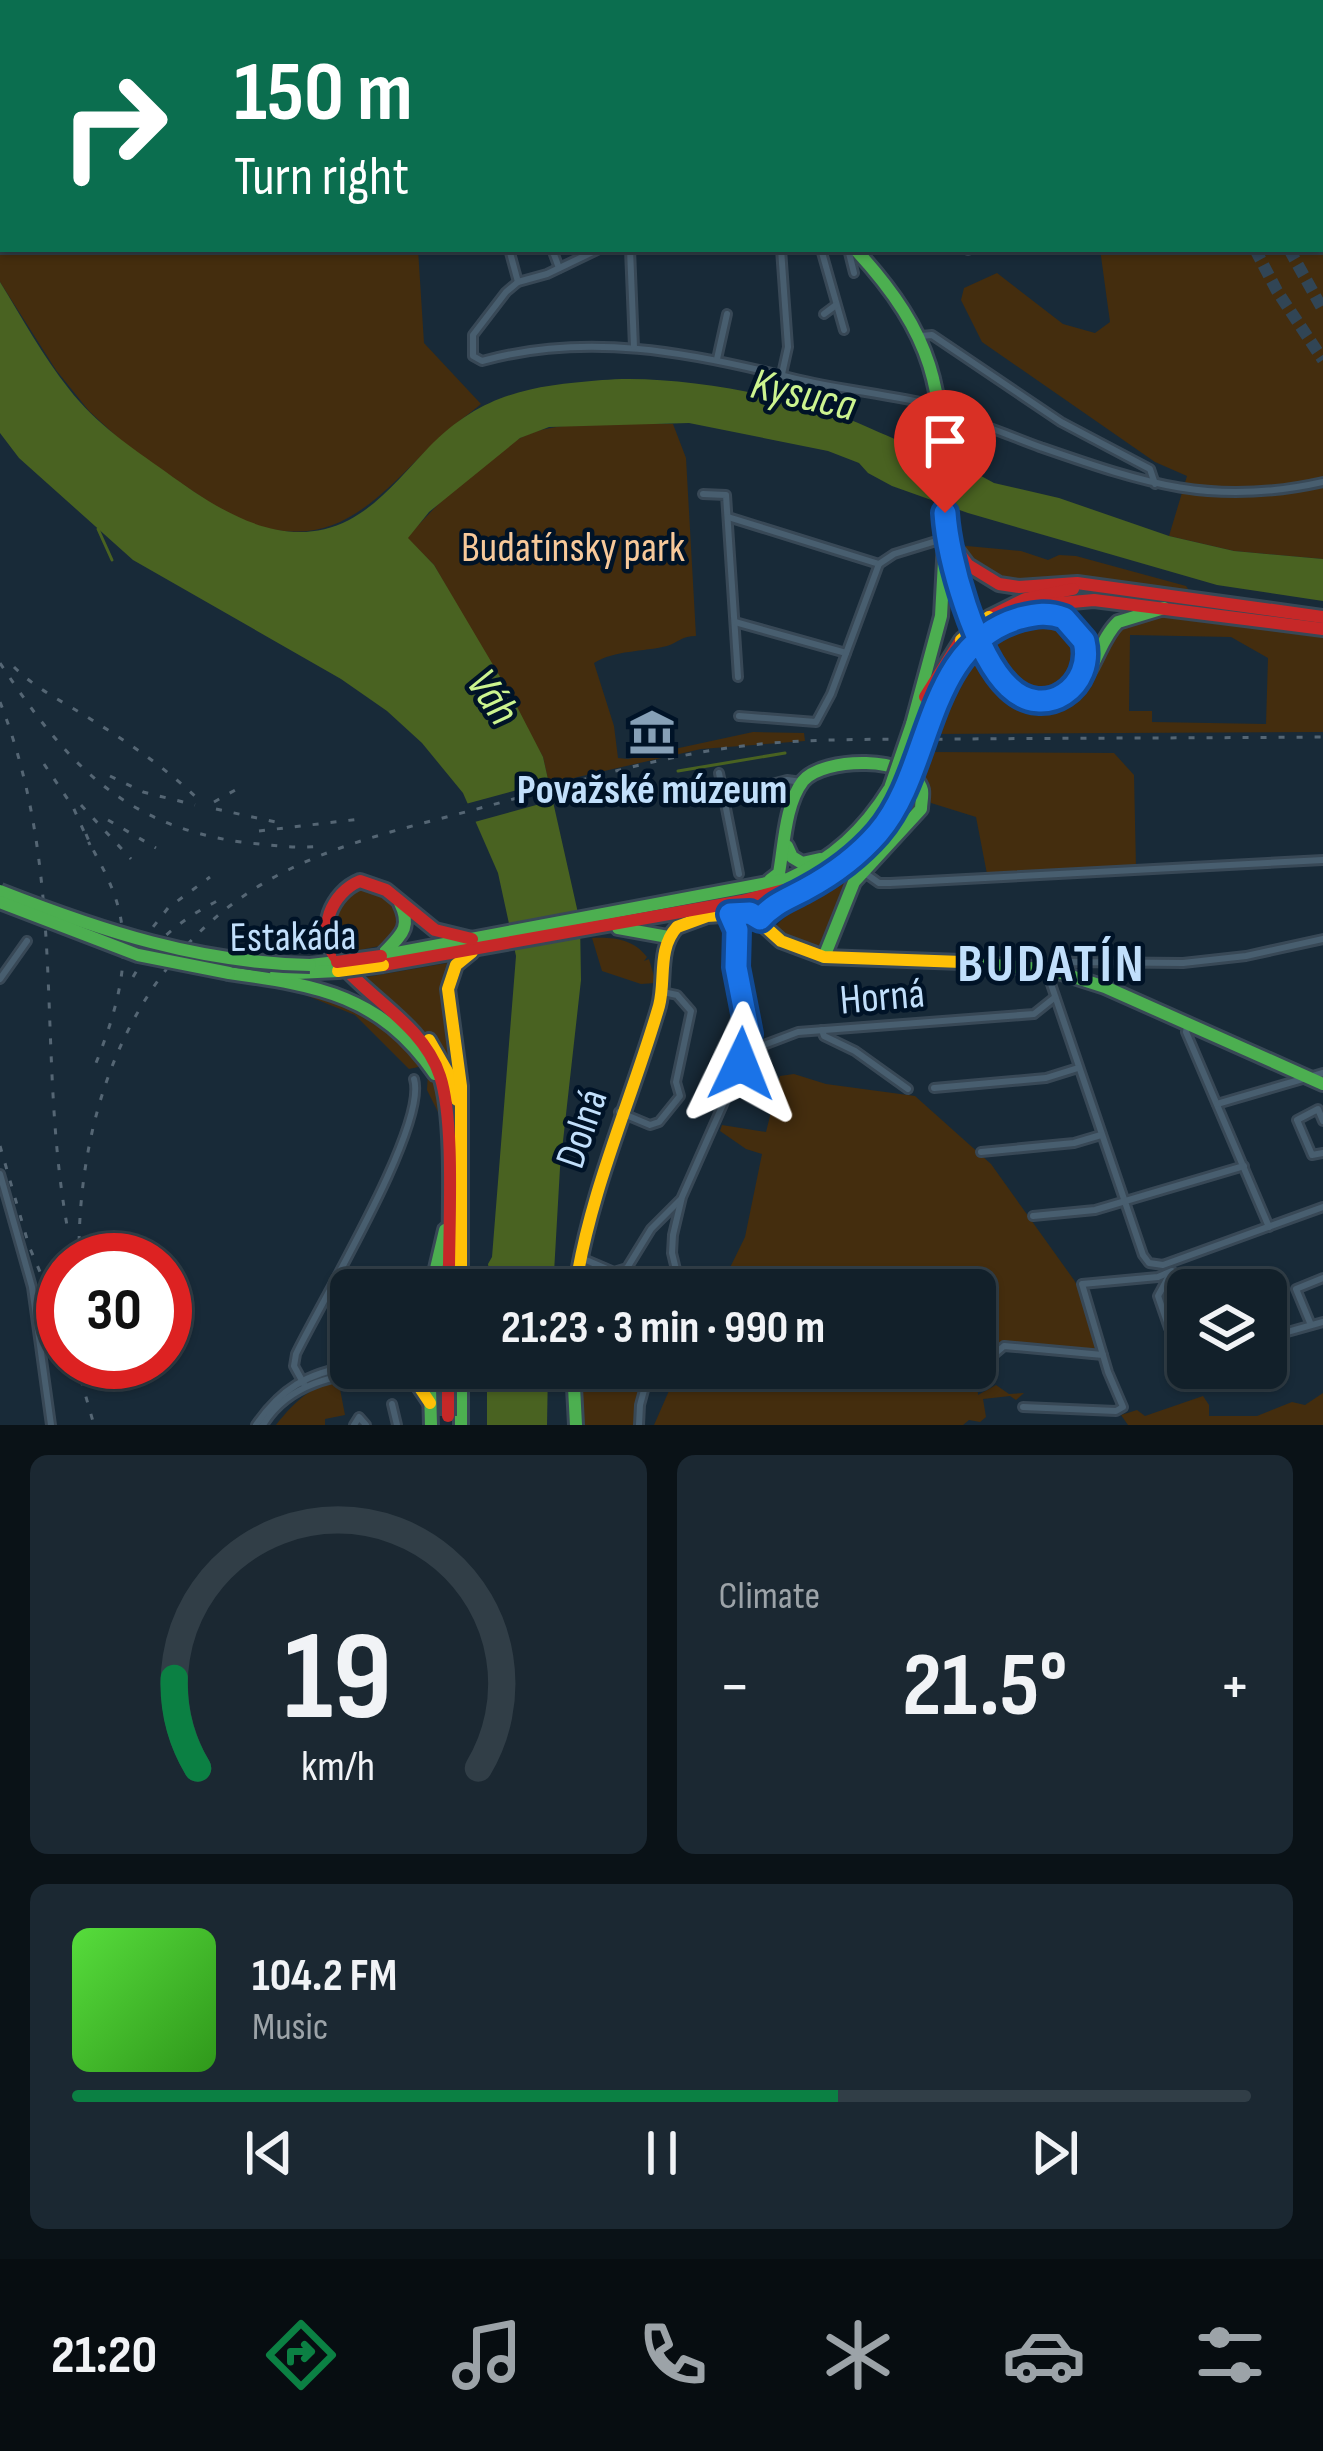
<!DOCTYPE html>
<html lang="en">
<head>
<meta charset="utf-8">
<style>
  :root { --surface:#12202a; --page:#1b2832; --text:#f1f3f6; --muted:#9ca3a8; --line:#313e47; --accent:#0b8043 }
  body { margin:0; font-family:"Sofia Sans Condensed",sans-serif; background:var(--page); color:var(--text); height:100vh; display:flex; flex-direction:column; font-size:45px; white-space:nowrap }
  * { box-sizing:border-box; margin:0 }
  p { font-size:39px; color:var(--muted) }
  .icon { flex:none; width:66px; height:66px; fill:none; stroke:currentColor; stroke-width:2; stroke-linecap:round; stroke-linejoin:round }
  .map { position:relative; height:1425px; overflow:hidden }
  .panel { display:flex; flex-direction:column; gap:30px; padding:30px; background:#0a1217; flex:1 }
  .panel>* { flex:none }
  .guide { position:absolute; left:0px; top:0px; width:1323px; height:252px; box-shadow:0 3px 9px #0004,0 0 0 3px var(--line); background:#0b6e4f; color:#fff; overflow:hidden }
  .controls { position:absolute; left:1167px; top:1269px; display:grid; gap:24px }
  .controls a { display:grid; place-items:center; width:120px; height:120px; border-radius:18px; background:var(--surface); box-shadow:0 3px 9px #0004,0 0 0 3px var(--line); font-size:60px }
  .speed { position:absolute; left:36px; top:1233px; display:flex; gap:24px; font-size:60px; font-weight:700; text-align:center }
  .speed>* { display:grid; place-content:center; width:156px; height:156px; border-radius:50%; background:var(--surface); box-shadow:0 3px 9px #0004,0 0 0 3px var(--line); line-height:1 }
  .speed .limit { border:18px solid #d22; background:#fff; color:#111 }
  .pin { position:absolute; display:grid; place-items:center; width:102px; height:102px; color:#fff; margin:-123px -51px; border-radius:50% 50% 50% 0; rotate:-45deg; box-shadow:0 0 12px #0007 }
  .pin .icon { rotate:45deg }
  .me { position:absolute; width:132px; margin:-66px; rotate:2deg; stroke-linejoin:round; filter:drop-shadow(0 0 9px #0008) }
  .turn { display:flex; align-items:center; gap:42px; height:252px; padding:0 36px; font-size:54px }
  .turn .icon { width:156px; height:156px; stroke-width:2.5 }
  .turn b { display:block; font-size:84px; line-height:102px }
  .big { font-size:90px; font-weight:700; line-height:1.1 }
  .panel .card { flex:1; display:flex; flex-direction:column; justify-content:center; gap:18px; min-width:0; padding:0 42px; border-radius:18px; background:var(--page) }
  .panel .dial { align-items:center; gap:0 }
  .dial svg { height:312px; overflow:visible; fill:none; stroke:var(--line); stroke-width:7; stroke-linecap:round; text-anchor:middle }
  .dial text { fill:var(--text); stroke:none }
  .song { display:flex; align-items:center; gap:36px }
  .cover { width:144px; height:144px; border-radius:18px; background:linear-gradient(135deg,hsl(110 70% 55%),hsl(110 70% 35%)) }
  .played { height:12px; border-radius:6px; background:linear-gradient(90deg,var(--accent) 65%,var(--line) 65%) }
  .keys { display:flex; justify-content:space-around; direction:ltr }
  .heat { display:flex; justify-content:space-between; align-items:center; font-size:66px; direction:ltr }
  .panel .tiles { flex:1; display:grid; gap:30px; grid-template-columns:1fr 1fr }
  .card:last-child { grid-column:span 2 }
  .trip { position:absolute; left:330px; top:1269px; width:666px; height:120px; border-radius:18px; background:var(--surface); box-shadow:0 3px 9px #0004,0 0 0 3px var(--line); font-weight:700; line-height:120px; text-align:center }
  .tabs { display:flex; height:192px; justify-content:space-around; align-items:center; background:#070d11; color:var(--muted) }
  .tabs .icon { width:84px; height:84px }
  .tabs .selected { color:var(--accent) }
  .tabs b { font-size:54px; color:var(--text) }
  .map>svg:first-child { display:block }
  .green { fill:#442d0e; fill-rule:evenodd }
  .water { fill:#496221 }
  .pier { fill:#182a38 }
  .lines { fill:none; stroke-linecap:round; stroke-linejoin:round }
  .stream { stroke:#496221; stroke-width:3 }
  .highway-tunnel { stroke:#314555; stroke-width:12; stroke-dasharray:12 6; stroke-linecap:butt }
  .street-casing { stroke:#384856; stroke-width:12 }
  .fast-casing { stroke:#384856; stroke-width:18 }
  .slow-casing { stroke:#384856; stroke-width:18 }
  .jam-casing { stroke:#384856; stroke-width:18 }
  .street { stroke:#485e6f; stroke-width:6 }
  .fast { stroke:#4caf50; stroke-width:12 }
  .slow { stroke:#ffc107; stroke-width:12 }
  .jam { stroke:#c62828; stroke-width:12 }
  .rail { stroke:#556674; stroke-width:3; stroke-dasharray:6 12; stroke-linecap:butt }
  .fast-bridge-casing { stroke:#384856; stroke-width:18; stroke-linecap:butt }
  .slow-bridge-casing { stroke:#384856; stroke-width:18; stroke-linecap:butt }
  .jam-bridge-casing { stroke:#384856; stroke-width:18; stroke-linecap:butt }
  .fast-bridge { stroke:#4caf50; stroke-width:12 }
  .slow-bridge { stroke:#ffc107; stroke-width:12 }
  .jam-bridge { stroke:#c62828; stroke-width:12 }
  .route-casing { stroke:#114b97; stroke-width:30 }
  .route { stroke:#1a73e8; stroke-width:21 }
  .labels { text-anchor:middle; stroke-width:9; stroke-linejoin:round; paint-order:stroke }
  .park-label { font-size:42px; fill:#f7c99a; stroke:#001327 }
  .poi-label { font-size:42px; font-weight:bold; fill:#c1dffb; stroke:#001327 }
  .street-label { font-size:42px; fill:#c1dffb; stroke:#001327 }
  .water-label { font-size:45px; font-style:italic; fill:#ccf48f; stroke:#001327 }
  .district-label { font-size:54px; font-weight:bold; letter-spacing:3px; fill:#c1dffb; stroke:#001327 }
</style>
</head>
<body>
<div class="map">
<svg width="1323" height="1425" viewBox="0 0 1323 1425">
  <rect width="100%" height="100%" fill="#182a38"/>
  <g class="green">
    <path d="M0,0H345L346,3H3V249H418L424,343L481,404C464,418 445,431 430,447C364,513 324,559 225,513L129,448L89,411L56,370L0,282Z"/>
    <path d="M1323,123V559L1234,551L1169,536L1187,476L1155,462L982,342L961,300L964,288L997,273L1063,324L1095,333L1110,322L1100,249H1320Z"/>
    <path d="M587,424H673L686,458L696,636C682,636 679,642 667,646C643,652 615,650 594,663L614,726L618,758L628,759L753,732L804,733L805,741L701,749L556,782L548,780L543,757L434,565L407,538C434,506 485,457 522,437C542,427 564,426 587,424Z"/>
    <path d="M967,546L1021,551L1048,560L1059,555L1076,556L1186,586L1190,592L1101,582H1003L976,568L959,548Z"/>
    <path d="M1146,615L1323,637V732L936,734L953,693L979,654C988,666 993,682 1005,692C1030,713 1070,708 1088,682C1099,666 1100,646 1113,631C1122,622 1133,618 1146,615ZM1130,635L1231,637L1268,658L1266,724L1152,722V711H1129Z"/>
    <path d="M1050,616C1129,652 1041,757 987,643L1025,620Z"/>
    <path d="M930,752L1114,753L1134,775L1136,868L987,874L976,817L931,803L923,773Z"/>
    <path d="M844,880L849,881L823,944L811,948L778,932L775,927L797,904Z"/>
    <path d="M360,887C386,888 395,901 405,924L394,943L340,954C326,927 332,901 360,887Z"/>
    <path d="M592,938C614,937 633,939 647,957L644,961L649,959L656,983L641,984L602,971Z"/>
    <path d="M453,962L444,988L457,1085L431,1037L361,978Z"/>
    <path d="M288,988C350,996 442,1036 438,1112L427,1090L428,1073L423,1066L409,1069L355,1015Z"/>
    <path d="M794,1074L826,1084L915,1096L991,1164L1074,1280L1092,1312L1107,1358L975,1341V1290H719L745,1237L762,1154L746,1149L720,1131L722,1125L766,1132L780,1076Z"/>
    <path d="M583,1368H627V1373L644,1377L637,1425H582Z"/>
    <path d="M679,1368H884L944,1380L947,1376L943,1368H960V1377L977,1374L978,1395L996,1385L1009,1394L1024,1393L1016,1400L1010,1396L983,1399L986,1417L980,1422L969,1420L963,1425H654Z"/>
    <path d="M343,1379L350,1387L340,1389L345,1415L325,1419V1425H276C295,1401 312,1385 343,1379Z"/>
    <path d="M1323,1393V1425H1128L1121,1415L1137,1410L1145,1416L1203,1396L1209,1405V1416H1257L1292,1402L1305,1405Z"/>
  </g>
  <g class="water">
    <path d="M0,282C22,318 43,356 69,389C96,424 131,447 166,472C217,509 283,554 349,520C381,503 404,473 429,447C482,393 530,386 602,380C668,374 773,393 835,414C876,428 912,452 954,456L959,464L994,483L1059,498L1169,536L1234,551L1323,559V601L1217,585L968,513L892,486L868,473L859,463L828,451L689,423L549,427L520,438L429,512L408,538L434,565L512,697L543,757L580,922L581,980L560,1168L553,1290H492L488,1264L492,1257L516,956L498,873L463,793L422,743L387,711L341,679L133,560L19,458L0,433Z"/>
    <path d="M487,1368H548L547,1425H487Z"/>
  </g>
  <path class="pier" d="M554,780L558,799L471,823L462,805Z"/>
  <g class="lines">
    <g class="stream">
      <path d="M98,529L112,560"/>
      <path d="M678,771L785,753"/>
    </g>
    <g class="highway-tunnel">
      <path d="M1163,0L1164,3"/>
      <path d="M1203,0L1204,3"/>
      <path d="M1255,249L1277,291L1323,360"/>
      <path d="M1289,249L1323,310"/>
    </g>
    <g class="street-casing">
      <g id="street">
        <path d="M429,0L432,3"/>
        <path d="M536,0L538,3"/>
        <path d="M639,0L640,3"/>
        <path d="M701,0V3"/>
        <path d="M743,0L744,3"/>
        <path d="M766,0V3"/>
        <path d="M441,3L451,0"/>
        <path d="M600,3L619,0"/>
        <path d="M1320,107L1323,106"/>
        <path d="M509,249L518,282"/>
        <path d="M552,249L559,268"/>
        <path d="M599,249L547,274L518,282L506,292L473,335V356L482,361C586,332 690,352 792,378C840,390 890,394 937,406"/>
        <path d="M630,249L634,347"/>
        <path d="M781,249L788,347L782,374"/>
        <path d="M821,249L844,330"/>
        <path d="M848,249L854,273"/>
        <path d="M967,249L968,250"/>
        <path d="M824,314L836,305"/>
        <path d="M921,336L932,335L1061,422L1150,469L1155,484"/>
        <path d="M717,359L727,314"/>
        <path d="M942,417C975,419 1009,436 1040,447C1144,483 1212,507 1323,482"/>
        <path d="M703,494L726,495L738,677"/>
        <path d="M728,517L879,564"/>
        <path d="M735,622L846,653"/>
        <path d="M739,716L816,722L831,694L879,564L894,554L946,538"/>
        <path d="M719,773L739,874"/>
        <path d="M724,797L787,780L802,782"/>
        <path d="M865,873L879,883H890L1323,860"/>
        <path d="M730,914L737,930L736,967L749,1034L741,1066"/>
        <path d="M1323,939L1246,956L1183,963L1066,962L1052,970L1051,984L1143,1255L1149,1263L1163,1265L1323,1207"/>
        <path d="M0,979L27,941"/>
        <path d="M1188,1023L1186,1032L1269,1227"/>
        <path d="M822,1030L824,1036L855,1051L908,1089"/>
        <path d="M934,1088L1046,1078L1078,1068"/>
        <path d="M1217,1104L1323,1073"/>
        <path d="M619,1112L650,1125L659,1122L680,1096L676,1082L691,1011L677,995L663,992"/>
        <path d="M1323,1121L1318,1109L1297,1120L1312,1155L1323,1153"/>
        <path d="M981,1152L1074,1143L1101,1135"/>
        <path d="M0,1174L32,1287L51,1425"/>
        <path d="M1033,1216L1095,1210L1244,1166"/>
        <path d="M579,1257L614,1272L627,1268L651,1229L680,1200"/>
        <path d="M1171,1272L1158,1296L1169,1328L1188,1360"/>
        <path d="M681,1290L672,1253L673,1235L682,1197L728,1093L764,1045L798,1032L1034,1014L1054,998"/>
        <path d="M1311,1325L1296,1289L1323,1278"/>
        <path d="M1266,1338L1323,1322"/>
        <path d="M991,1357L1004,1346L1103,1355"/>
        <path d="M417,1368L429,1375L441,1368"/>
        <path d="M305,1386L294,1366L296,1354C321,1302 428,1125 414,1079"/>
        <path d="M392,1404L397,1425"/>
        <path d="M1023,1407L1116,1411L1123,1407L1108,1372L1082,1284L1158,1277L1172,1271"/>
        <path d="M256,1425C281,1389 307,1373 351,1366"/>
        <path d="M263,1425C290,1380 341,1375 389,1368"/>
        <path d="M354,1425L359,1417L366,1425"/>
        <path d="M639,1425L640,1405L650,1368"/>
      </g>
    </g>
    <g class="fast-casing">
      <g id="fast">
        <path d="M816,0L817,3"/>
        <path d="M855,249C951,353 939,405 947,537"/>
        <path d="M948,543C959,593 997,735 1071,690C1095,676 1098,641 1118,622L1164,608"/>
        <path d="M912,724L941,616L945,543"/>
        <path d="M787,846L792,857L802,863L820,859"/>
        <path d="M770,880L779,873C784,846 785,804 803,781C823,757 912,754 922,790C923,796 921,803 921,809L854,882L824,957"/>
        <path d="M618,928L668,937"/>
        <path d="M384,953C401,935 412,928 400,903"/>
        <path d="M381,956L788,879C833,859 864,830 890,788"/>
        <path d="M962,962L1052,970L1105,987L1323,1084"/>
        <path d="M310,965L337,962"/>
        <path d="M229,973C319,986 380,995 435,1074"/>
        <path d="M276,974L338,971"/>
        <path d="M431,1290L445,1230"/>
        <path d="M461,1368V1425"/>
        <path d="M573,1368L576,1425"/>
        <path d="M425,1374L430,1388L431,1425"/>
      </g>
    </g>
    <g class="slow-casing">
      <g id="slow">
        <path d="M929,723L945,685L966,653"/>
        <path d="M814,883L864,848L903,796"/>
        <path d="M760,919L778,901L794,894"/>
        <path d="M429,1040L448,1073L457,1100"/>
        <path d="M461,1290V1086L448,989L456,965L472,952"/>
        <path d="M575,1290C590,1190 631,1102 659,1006C666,980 657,949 677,927L707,916L750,913L781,941L824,957L962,962"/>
        <path d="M389,1368L416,1382L430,1403"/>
      </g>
    </g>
    <g class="jam-casing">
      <g id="jam">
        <path d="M947,537L968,565L999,584L1019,587L1077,583L1323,617"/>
        <path d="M1031,615C1069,612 1088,636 1084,673"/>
        <path d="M989,617L1025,599L1073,589"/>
        <path d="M995,628L1049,604L1094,600L1323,629"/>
        <path d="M925,697L961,640"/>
        <path d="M383,965L742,901L815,882"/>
        <path d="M449,1290C448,1234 456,1125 440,1076C423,1024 367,998 336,958C315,931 332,892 360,881L386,890L435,930L472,939"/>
      </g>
    </g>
    <use href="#street" class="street"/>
    <use href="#fast" class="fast"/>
    <use href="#slow" class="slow"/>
    <use href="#jam" class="jam"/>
    <g class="rail">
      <path d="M0,663C64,760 121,825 241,842C269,845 296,849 324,846"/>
      <path d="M14,667C37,690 64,702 92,720C129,743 167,769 198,799"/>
      <path d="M0,702C69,878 35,1051 68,1231"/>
      <path d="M44,764L73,807L90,845"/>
      <path d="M110,776L143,792L195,805"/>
      <path d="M214,802L237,789"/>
      <path d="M81,805L131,859"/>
      <path d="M216,809L280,823"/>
      <path d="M108,820L156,848"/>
      <path d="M259,831L360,819"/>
      <path d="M86,834C93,852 104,868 111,886C136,945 119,1005 96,1063"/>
      <path d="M142,941L168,908L210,877"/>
      <path d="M133,977C154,940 183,918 221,899"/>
      <path d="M0,1146L29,1246L63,1326"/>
      <path d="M79,1260C77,1101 139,942 290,869C351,839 422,824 488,806C569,784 651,758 735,747C810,737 885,740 961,739C1081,738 1202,738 1323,737"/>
      <path d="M76,1362L94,1425"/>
    </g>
    <g class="fast-bridge-casing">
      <g id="fast-bridge">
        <path d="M890,788L912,724"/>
        <path d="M0,891C102,931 199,963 310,965"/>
        <path d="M0,902L138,955L229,973"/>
      </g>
    </g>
    <g class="slow-bridge-casing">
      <g id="slow-bridge">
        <path d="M961,640L989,617"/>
        <path d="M903,796L929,723"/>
        <path d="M338,971L383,965"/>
      </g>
    </g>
    <g class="jam-bridge-casing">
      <g id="jam-bridge">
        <path d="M966,653L995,628"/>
        <path d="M337,962L381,956"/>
        <path d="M448,1368V1416"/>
      </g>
    </g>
    <use href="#fast-bridge" class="fast-bridge"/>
    <use href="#slow-bridge" class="slow-bridge"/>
    <use href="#jam-bridge" class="jam-bridge"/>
  </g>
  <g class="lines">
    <g class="route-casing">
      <path id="route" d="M741,1064L749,1034L736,967L737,930L730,914L750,913L760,919C774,903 788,899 806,889C832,875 858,856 878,833C934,768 923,646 1020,618C1036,614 1048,612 1064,618L1084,641C1095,686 1045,722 1009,687C975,655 948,559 945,513"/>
    </g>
    <use href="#route" class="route"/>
  </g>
  <defs>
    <g id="museum-bare" transform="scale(3.6)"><path d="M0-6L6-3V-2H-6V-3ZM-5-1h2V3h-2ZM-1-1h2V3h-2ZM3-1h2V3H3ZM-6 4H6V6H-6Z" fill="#86a0b7" stroke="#001327" stroke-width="2.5" paint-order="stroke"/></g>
  </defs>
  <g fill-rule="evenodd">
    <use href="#museum-bare" x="652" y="732"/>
  </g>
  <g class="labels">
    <g class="park-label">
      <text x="573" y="561">Budatínsky park</text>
    </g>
    <g class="poi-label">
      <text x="652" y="803">Považské múzeum</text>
    </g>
    <g class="street-label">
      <text transform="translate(293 935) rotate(-1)" y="15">Estakáda</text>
      <text transform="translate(882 995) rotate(-5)" y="15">Horná</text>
      <text transform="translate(580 1128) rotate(-71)" y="15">Dolná</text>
    </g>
    <g class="water-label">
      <text transform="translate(804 393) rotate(13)" y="16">Kysuca</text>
      <text transform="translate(494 696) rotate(56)" y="16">Váh</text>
    </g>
    <g class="district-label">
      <text x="1052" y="981">BUDATÍN</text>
    </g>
  </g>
</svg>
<div class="controls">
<a><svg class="icon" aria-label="layers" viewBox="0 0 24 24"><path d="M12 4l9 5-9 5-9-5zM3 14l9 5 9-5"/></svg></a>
</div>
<div class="speed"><div class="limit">30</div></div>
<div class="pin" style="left:945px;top:513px;background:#d93025"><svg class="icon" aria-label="arrive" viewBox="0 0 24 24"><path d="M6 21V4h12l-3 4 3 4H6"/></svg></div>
<svg class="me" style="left:741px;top:1064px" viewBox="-20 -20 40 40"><path d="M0-17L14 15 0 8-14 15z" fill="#1a73e8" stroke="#fff" stroke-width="4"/></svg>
<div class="trip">21:23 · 3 min · 990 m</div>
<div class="guide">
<div class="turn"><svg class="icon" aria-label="right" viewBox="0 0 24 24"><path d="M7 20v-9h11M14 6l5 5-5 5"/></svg><div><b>150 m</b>Turn right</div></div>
</div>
</div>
<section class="panel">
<div class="tiles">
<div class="card dial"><svg viewBox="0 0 100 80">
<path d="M14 69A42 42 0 1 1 86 69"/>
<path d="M14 69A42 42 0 0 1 8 46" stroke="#0b8043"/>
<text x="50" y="56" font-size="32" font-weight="700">19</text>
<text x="50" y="72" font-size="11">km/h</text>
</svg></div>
<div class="card"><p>Climate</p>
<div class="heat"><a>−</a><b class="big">21.5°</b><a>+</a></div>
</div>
<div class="card">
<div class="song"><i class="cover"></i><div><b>104.2 FM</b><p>Music</p></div></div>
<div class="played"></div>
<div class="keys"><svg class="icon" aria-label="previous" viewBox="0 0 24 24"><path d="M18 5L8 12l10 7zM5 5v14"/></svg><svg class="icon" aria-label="pause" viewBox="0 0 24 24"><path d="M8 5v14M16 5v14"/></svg><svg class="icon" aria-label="next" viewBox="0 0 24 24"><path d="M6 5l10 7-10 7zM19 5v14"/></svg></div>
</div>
</div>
</section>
<nav class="tabs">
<b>21:20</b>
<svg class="icon selected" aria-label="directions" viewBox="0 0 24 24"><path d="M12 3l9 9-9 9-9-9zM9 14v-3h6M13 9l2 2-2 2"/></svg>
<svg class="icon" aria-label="music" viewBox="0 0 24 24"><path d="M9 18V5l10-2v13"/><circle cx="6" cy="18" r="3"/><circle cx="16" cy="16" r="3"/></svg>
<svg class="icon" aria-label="phone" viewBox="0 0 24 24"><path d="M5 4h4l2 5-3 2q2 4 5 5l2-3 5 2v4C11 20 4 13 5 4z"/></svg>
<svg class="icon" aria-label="climate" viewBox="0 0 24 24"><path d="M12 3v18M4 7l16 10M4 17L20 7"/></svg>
<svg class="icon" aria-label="car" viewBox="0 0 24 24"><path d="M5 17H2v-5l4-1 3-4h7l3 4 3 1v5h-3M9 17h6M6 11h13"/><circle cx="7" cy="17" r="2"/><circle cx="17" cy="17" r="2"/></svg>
<svg class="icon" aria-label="filters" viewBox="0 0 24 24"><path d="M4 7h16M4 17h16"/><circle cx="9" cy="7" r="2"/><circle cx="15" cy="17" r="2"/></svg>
</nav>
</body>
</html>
